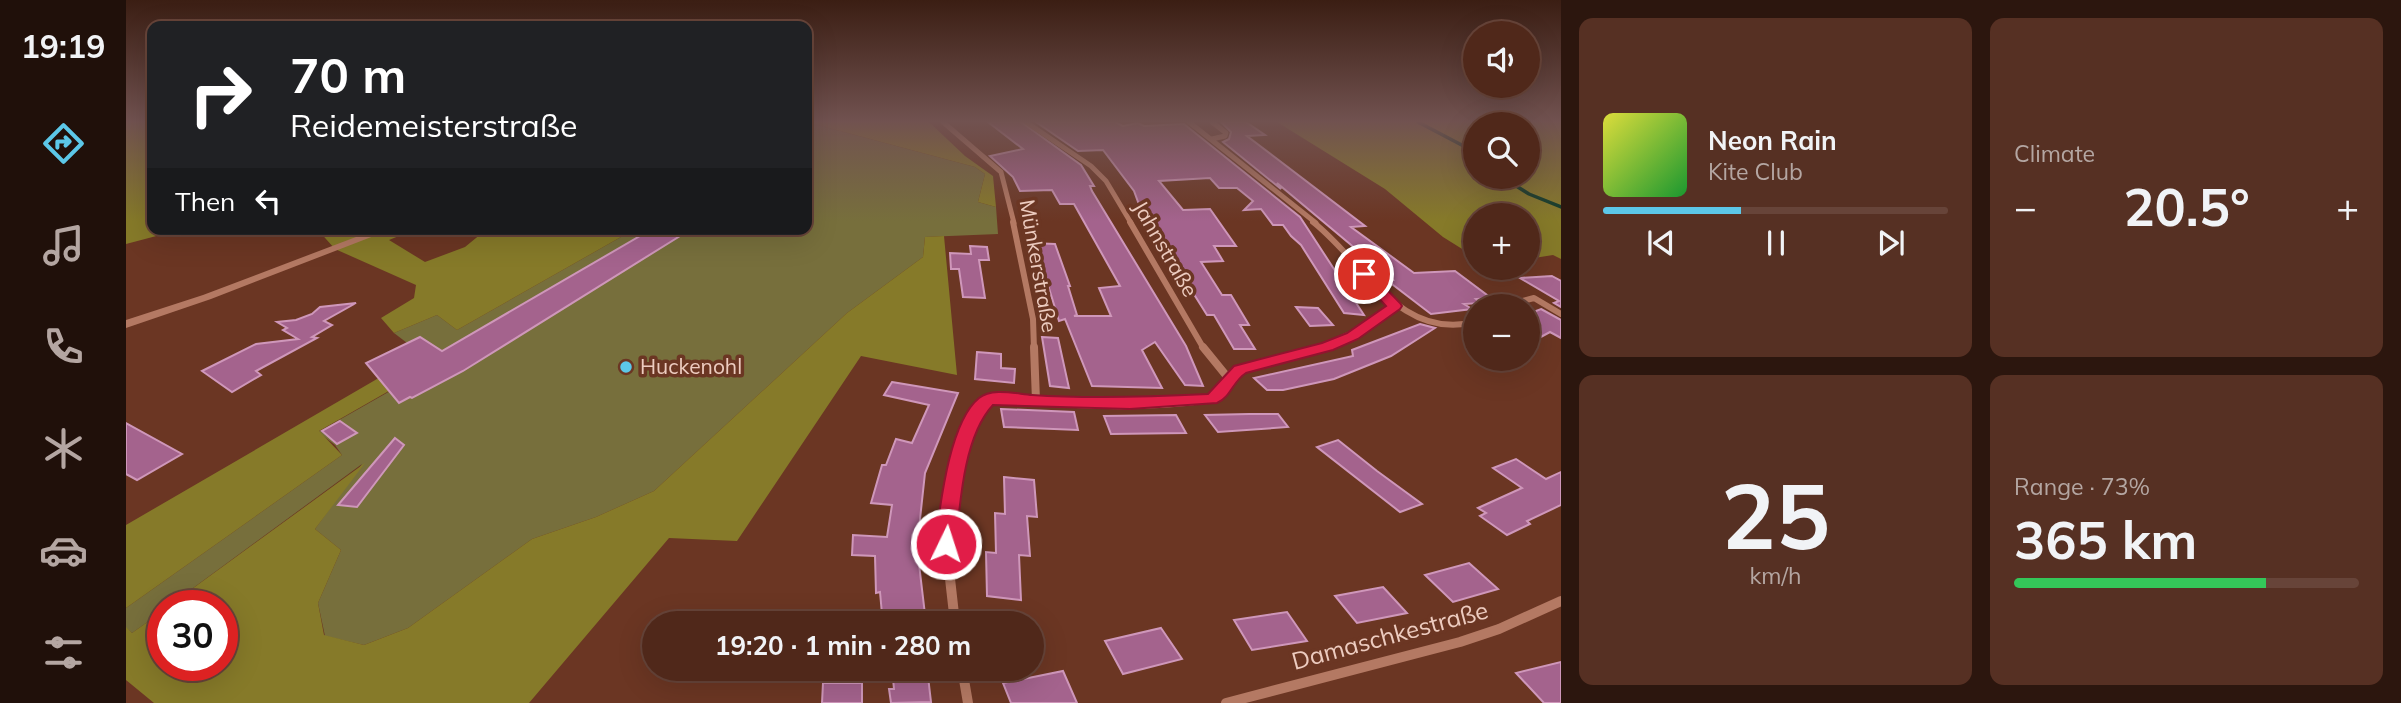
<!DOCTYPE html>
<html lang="en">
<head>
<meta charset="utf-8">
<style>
  :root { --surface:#50281a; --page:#563023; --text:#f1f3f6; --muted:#b4a6a2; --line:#674439; --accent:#5cc7e8 }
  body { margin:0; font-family:Mulish,sans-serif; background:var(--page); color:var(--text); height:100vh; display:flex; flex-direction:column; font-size:26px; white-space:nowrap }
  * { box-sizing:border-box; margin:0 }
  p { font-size:23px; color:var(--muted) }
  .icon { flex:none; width:38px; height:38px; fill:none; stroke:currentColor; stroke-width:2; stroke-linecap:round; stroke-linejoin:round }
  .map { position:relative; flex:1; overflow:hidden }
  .side { display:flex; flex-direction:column; gap:18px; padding:18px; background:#2c160e; width:840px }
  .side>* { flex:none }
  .top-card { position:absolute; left:21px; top:21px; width:665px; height:214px; border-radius:14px; box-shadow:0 7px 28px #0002,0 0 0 2px var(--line); background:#202124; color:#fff; overflow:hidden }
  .buttons { position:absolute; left:1337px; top:21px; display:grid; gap:14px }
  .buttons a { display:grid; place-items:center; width:77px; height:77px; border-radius:50%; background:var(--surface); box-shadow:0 7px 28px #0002,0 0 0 2px var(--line); font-size:35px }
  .speed { position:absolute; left:21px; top:590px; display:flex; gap:14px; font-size:35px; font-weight:700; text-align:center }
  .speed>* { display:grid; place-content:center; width:91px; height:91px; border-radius:50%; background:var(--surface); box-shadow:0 7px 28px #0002,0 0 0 2px var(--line); line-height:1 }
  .speed .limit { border:10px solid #d22; background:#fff; color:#111 }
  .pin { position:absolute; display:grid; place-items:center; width:60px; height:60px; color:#fff; margin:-30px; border:4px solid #fff; border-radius:50%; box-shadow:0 2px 7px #0007 }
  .me { position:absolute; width:77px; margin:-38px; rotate:4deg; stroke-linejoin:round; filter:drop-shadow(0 0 5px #0008) }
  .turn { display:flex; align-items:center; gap:24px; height:147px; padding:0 28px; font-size:32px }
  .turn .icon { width:91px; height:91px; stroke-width:2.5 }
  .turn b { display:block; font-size:49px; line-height:60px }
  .then { display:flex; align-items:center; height:66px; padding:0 28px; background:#0003; gap:14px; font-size:26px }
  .big { font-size:52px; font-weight:700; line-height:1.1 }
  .side .widget { flex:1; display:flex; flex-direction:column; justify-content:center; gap:10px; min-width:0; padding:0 24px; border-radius:14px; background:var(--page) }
  .side .dial { align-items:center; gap:0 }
  .dial b { font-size:91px; line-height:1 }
  .song { display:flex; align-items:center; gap:21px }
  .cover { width:84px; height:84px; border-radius:10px; background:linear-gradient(135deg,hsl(60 70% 55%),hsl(130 70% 35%)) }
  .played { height:7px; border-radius:4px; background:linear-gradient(90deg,var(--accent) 40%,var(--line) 40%) }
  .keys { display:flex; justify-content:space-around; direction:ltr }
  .heat { display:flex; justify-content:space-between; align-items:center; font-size:38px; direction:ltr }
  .charge { height:10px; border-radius:5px; background:linear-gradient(90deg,#34c759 73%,var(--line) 0) }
  .side .tiles { flex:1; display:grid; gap:18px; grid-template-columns:repeat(2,1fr) }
  .trip { position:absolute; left:516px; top:611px; width:402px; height:70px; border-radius:35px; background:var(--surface); box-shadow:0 7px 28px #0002,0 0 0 2px var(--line); font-weight:700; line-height:70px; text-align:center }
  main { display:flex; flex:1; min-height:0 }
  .tab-bar { display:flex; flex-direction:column; width:126px; justify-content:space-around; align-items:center; background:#20100a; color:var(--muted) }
  .tab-bar .icon { width:49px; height:49px }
  .tab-bar .on { color:var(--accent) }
  .tab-bar b { font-size:32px; color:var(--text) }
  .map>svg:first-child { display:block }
  .green { fill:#776f3c }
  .forest { fill:#867a29; fill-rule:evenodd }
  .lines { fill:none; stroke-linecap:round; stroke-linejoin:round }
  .stream { stroke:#0c3a27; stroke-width:3.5 }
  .building { fill:#a4638d; stroke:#cf97ba; stroke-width:2 }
  .minor-far3 { stroke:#b47963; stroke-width:5 }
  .minor-far2 { stroke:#b47963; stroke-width:6 }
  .minor-far1 { stroke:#b47963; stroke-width:8 }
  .minor { stroke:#b47963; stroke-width:10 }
  .tertiary { fill:#b47963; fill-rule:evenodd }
  .route { fill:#e11d48; stroke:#92132f; stroke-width:2 }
  .poi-dot { fill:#5cc7e8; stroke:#6b3623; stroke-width:2.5 }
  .labels { text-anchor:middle; stroke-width:7; stroke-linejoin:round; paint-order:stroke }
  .street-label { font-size:21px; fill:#edccc0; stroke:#6b3623 }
  .poi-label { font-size:21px; fill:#edccc0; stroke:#6b3623; text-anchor:start }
  .near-street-label { font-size:24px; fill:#edccc0; stroke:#6b3623 }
</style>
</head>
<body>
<main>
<nav class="tab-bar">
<b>19:19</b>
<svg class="icon on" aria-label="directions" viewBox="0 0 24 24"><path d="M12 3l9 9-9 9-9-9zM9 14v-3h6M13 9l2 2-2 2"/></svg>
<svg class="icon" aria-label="music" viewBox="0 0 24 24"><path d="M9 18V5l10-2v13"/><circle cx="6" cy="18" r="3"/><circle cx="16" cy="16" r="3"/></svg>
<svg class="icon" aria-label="phone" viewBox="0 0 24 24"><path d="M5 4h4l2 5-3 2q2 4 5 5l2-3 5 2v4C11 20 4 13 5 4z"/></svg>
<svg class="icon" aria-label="climate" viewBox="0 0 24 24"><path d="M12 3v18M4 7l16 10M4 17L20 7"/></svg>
<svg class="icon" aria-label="car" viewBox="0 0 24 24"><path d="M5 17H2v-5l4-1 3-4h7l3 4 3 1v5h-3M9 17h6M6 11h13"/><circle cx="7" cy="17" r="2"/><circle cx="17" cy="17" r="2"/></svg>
<svg class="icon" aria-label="filters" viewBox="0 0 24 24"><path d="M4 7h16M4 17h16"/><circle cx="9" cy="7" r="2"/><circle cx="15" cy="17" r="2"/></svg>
</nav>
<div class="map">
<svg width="1435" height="703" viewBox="0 0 1435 703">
  <rect width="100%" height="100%" fill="#6b3623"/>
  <path class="green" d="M688,124L849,167L859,174L852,202L870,207L872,234L799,237L797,257L721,313L528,491L470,517L406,539L282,628L238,645L199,636L192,603L215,550L189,529L236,464L44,605L37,606V611L6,633L0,628V608L216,455L209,445L192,432L310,365L268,333L311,315L331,330L509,229H681V128Z"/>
  <g class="forest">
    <path d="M0,122H26V229H57L0,244Z"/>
    <path d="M681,122H803L839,156L867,176L870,207L852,202L859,174L849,167L688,124L681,128Z"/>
    <path d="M1151,122H1435V259L1427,255L1402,259V215H1349V257L1317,237L1259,189ZM1402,124V177H1349V124Z"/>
    <path d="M191,229H290L263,240L299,262L339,247L361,229H509L331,330L311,315L268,333L255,318L288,298L290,285L209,249Z"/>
    <path d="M818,236L831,375L735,356L611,541L543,538L403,703H28L0,680V627L6,633L37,611V665H96V606L44,605L239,463L189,529L215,550L192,603L198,635L238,645L282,628L406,539L470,517L528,491L721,313L797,257L799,237Z"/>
    <path d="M294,354L310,364L193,431L216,455L0,608V525Z"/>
  </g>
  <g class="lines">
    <g class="stream">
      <path d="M1292,122L1349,152"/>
      <path d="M1376,177L1403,194L1435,207"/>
    </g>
  </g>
  <g class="building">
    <path d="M862,122H895L955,165L968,186H964L966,191L1060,346L1077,386L1059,385L1029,342L1016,350L1036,388L966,386L939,319L933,321L922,285H919L917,276H914L905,243L929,244L944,286H942L951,315L948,316H985L973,288L994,286L948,204H934L926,190L894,191L887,177L864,156L897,149Z"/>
    <path d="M910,122H989L997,126L1012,123L1018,126L1058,124L1174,217L1238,315L1218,313L1175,245L1165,236L1157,225H1147L1135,209L1118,210L1127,201L1111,188H1093L1084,178L1033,181L1057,210L1084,209L1110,246H1088L1097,261L1075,262L1096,295H1105L1123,325H1114L1129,349H1108L1088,315H1081L1015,210L1008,191L977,150L952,151Z"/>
    <path d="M1095,122H1120L1139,135L1121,136L1239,226L1225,227L1288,273L1329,271L1365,298L1350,299L1355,303L1338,304L1346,309L1305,314L1262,281L1267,280L1151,183L1155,189L1097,142L1103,139L1105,132Z"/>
    <path d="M526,229H536L554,236L337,371L286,398L284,397L273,403L240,363L294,337L316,351Z"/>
    <path d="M844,246L861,247L863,260H853L859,298L837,297L833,269H825L824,253L845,254Z"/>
    <path d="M1426,276L1435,281V307L1428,303L1433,301L1394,278Z"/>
    <path d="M230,303L198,321L206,325L186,337L191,338L130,371L135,375L106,392L76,371L130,344L172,339L157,330L161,328L151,322L170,320L186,314L194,307Z"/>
    <path d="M1170,307L1192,308L1207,325L1184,326Z"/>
    <path d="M1415,309L1435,320V338L1424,332L1402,344V314Z"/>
    <path d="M1294,324L1309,328L1265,356L1208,379L1157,390H1141L1128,378L1227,356L1226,350Z"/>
    <path d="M916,337L932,338L943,388L924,386Z"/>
    <path d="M851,352L875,354V368L889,369L888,383L849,379Z"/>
    <path d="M766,382L832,393L799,473L791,547L800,623H766V614H756L754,592L750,593L749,556L726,555L727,535L761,537L766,505L745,503L756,465H760L770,439L786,443L803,405L758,395Z"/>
    <path d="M875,409L948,412L952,430L878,427Z"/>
    <path d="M1123,414H1152L1162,427L1092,432L1079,415Z"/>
    <path d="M1050,415L1060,433L985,434L978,416Z"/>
    <path d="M214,421L231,433L211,444L196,431Z"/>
    <path d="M0,423L56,454L11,480L0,474Z"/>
    <path d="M269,438L278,445L231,507L212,505Z"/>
    <path d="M1212,440L1251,471L1296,504L1274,512L1191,447Z"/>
    <path d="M1390,459L1420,479L1435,472V505L1401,521L1404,524L1381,535L1354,516L1360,513L1352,508L1396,488L1367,468Z"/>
    <path d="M878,477L908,480L911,517L901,516L904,556L893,555L895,600L861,596L860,552L870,553L869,513L879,514Z"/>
    <path d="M1343,563L1372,589L1327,602L1299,575Z"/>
    <path d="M1257,587L1281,613L1231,623L1209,596Z"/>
    <path d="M1161,612L1181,641L1126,650L1108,620Z"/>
    <path d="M1035,628L1056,659L997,674L979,641Z"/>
    <path d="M1435,662V703H1418L1390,673Z"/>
    <path d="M766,668H801L805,702L765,703L763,689H768Z"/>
    <path d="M937,671L951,703H885L877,683Z"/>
    <path d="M697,683H736V703H696Z"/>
  </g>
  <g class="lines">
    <g class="minor-far3">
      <path d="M817,122L875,172L888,223"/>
      <path d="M900,122L965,166L980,181L1005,223"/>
      <path d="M1063,122L1190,223"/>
      <path d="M1086,122L1100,133L1099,136L1086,139"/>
    </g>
    <g class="minor-far2">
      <path d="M887,222L907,319L908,349"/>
      <path d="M1004,222L1078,349"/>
      <path d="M1187,222C1237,261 1273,341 1349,322"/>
      <path d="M1377,306L1408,298L1435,314"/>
      <path d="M1191,349L1231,331L1269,306"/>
    </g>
    <g class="minor-far1">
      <path d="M908,347L910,401"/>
      <path d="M1077,347L1103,379"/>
      <path d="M824,506C828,482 838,414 859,401C872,393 893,398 907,400C966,407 1026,407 1085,399L1114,370L1196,347"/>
    </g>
    <g class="minor">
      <path d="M824,505L821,552L829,623"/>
      <path d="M836,668L842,703"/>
      <path d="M1100,703L1334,642L1373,629L1435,601"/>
    </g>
    <path class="tertiary" d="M251,229H266L85,299L0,328V320L77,295Z"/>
  </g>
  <linearGradient id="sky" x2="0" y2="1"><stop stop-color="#3b1e13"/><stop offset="0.55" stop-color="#715250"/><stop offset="1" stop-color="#715250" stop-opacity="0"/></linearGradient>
  <rect width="1435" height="221" fill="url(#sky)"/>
  <path class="route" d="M1238,270L1243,271L1274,303L1276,306L1274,309L1232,339L1207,350L1120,373C1107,381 1105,397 1091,403L1004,409L867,405C838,436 834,502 830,544L827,549L820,552L812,549L809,544C814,507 823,422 853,398C866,387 891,394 906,395C965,399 1023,397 1082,394L1108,366L1196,343L1221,333L1260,306L1231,274Z"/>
  <circle class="poi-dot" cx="500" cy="367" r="7"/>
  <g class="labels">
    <g class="street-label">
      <text transform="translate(1039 249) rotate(60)" y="7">Jahnstraße</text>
      <text transform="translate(912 266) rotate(80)" y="7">Münkerstraße</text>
    </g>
    <g class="poi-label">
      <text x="514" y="374">Huckenohl</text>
    </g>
    <g class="near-street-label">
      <text transform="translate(1264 636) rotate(-15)" y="8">Damaschkestraße</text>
    </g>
  </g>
</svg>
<div class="buttons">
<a><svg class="icon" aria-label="sound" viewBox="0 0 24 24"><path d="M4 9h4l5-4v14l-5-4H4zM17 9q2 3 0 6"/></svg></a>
<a><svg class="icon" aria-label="search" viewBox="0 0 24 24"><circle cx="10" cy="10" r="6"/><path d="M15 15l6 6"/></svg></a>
<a>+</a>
<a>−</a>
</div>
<div class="speed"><div class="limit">30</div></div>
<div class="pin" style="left:1238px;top:274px;background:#d93025"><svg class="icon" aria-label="arrive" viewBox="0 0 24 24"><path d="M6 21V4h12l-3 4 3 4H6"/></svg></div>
<svg class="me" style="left:820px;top:544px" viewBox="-20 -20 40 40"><circle r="17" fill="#e11d48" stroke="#fff" stroke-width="3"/><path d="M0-11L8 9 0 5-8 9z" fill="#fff"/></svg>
<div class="trip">19:20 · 1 min · 280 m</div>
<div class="top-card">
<div class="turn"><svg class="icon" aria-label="right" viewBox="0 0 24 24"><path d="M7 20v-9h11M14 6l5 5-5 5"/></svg><div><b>70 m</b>Reidemeisterstraße</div></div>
<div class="then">Then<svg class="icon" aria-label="left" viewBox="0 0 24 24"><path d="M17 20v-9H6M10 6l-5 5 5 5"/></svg></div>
</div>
</div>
<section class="side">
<div class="tiles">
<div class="widget">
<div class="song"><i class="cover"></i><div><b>Neon Rain</b><p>Kite Club</p></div></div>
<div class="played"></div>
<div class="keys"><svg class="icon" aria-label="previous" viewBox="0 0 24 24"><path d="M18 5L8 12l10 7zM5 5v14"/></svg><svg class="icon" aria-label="pause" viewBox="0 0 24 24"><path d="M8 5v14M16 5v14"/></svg><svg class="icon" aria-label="next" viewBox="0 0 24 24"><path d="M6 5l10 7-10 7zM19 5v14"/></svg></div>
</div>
<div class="widget"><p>Climate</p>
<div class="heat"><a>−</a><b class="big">20.5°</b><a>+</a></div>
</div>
<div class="widget dial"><b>25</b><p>km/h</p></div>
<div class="widget"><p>Range · 73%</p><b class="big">365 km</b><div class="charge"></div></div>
</div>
</section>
</main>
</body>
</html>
